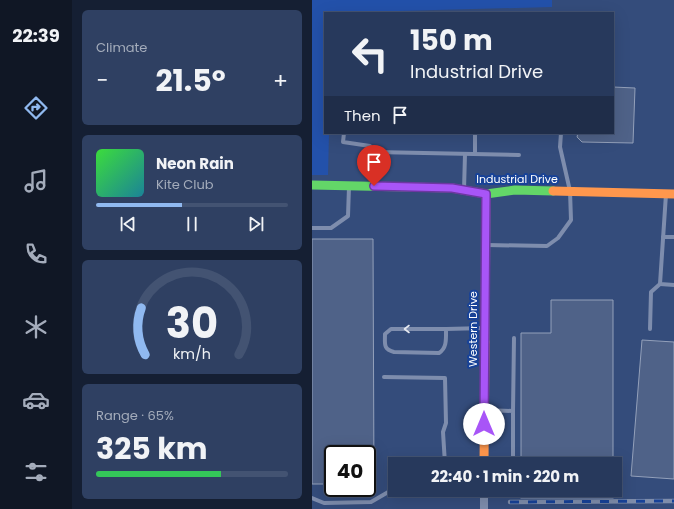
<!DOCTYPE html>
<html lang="en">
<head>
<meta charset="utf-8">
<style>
  :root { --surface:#27395c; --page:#2f4062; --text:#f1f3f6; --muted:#a4acbb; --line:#435372; --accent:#90b9f0 }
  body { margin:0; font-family:Poppins,sans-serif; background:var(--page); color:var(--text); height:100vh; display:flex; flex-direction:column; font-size:15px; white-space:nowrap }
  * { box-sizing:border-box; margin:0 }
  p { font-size:13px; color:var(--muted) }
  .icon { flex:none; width:22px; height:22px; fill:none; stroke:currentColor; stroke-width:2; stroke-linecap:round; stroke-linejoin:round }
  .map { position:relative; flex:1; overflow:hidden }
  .side { display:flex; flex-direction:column; gap:10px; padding:10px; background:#151f33; width:240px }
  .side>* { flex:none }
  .top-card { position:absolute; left:12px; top:12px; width:290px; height:122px; border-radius:0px; box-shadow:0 4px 16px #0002,0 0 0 1px var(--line); background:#27395c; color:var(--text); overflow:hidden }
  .speed { position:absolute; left:12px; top:445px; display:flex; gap:8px; font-size:20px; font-weight:700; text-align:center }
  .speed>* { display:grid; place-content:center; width:52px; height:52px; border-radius:50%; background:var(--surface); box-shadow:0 4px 16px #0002,0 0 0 1px var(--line); line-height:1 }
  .speed .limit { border:2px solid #111; border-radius:6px; background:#fff; color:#111 }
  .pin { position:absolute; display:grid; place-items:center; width:34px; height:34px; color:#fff; margin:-41px -17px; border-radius:50% 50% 50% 0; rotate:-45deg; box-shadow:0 0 4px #0007 }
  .pin .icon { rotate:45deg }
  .me { position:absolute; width:44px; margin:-22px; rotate:0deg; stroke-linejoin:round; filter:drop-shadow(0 0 3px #0008) }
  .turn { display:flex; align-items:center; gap:14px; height:84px; padding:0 20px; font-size:18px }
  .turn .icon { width:52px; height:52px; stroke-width:2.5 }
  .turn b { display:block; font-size:28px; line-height:34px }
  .then { display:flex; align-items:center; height:38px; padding:0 20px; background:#0003; gap:8px; font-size:15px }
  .big { font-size:30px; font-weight:700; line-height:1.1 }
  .side .tile { flex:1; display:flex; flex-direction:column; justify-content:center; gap:6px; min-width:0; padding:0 14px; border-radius:6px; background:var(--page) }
  .side .dial { align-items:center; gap:0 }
  .dial svg { height:104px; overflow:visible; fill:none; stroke:var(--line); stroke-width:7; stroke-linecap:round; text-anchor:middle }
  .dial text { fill:var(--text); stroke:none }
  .song { display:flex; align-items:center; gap:12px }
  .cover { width:48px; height:48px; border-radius:6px; background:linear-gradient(135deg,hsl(120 70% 55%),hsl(190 70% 35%)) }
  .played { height:4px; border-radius:2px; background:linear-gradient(90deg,var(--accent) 45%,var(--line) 45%) }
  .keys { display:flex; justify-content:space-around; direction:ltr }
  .heat { display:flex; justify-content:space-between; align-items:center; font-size:22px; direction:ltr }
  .charge { height:6px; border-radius:3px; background:linear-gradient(90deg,#34c759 65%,var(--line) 0) }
  .trip { position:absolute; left:76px; top:457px; width:234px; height:40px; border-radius:0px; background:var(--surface); box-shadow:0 4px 16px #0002,0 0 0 1px var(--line); font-weight:700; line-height:40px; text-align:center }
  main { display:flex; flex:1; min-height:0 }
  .dock { display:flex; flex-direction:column; width:72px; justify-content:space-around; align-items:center; background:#101725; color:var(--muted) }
  .dock .icon { width:28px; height:28px }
  .dock .selected { color:var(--accent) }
  .dock b { font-size:18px; color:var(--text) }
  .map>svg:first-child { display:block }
  .green { fill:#2351aa }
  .building { fill:#4f6288; stroke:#93a0ba }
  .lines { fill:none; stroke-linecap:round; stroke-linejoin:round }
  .lane { stroke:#7e8dad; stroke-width:4 }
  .street { stroke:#7e8dad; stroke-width:8 }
  .fast { stroke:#63d668; stroke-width:9 }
  .slow { stroke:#ff974d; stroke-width:9 }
  .rail-casing { stroke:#7e8dab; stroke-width:4.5 }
  .rail { stroke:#174298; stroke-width:3; stroke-dasharray:9; stroke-linecap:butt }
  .oneway { stroke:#e5e8ef }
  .route-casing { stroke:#6d37a1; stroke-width:10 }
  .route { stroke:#a855f7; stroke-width:7 }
  .labels { text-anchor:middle; stroke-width:4; stroke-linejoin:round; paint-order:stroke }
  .street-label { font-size:11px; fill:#fff; stroke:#174298 }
</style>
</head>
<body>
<main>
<nav class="dock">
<b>22:39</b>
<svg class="icon selected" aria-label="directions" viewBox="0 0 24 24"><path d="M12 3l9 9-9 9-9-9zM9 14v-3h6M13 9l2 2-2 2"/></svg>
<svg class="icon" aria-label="music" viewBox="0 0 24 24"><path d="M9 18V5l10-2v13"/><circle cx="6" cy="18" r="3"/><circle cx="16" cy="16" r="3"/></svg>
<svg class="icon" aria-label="phone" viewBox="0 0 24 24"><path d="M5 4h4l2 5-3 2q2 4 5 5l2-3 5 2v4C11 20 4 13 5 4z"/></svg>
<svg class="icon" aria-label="climate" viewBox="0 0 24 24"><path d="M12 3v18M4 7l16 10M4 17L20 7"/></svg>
<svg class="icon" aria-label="car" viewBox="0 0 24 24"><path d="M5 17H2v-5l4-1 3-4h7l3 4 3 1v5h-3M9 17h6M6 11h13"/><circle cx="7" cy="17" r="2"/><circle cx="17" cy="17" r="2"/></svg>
<svg class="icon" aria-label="filters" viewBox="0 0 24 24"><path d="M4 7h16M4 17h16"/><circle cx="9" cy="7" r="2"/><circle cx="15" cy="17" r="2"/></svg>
</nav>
<section class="side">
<div class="tile"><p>Climate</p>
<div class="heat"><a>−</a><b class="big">21.5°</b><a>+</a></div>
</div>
<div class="tile">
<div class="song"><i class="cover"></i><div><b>Neon Rain</b><p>Kite Club</p></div></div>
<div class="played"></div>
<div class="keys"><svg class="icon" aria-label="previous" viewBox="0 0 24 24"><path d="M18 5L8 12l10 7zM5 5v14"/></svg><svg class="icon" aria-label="pause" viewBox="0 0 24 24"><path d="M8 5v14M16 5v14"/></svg><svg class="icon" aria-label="next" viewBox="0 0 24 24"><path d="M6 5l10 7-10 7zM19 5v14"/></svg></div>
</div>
<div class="tile dial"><svg viewBox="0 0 100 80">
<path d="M14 69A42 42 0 1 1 86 69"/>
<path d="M14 69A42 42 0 0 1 11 33" stroke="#90b9f0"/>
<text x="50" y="56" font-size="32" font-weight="700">30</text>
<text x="50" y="72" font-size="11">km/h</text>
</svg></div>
<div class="tile"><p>Range · 65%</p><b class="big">325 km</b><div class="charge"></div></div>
</section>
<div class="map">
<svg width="362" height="509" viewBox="0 0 362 509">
  <rect width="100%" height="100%" fill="#344c7b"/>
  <path class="green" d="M0,0H240V7L13,13V133H17L16,175H0Z"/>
  <g class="building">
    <path d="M301,87L323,88L321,143L270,142L265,137L266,133H301Z"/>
    <path d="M0,239H61L62,484H55V454H21V484H0Z"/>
    <path d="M239,300H301V464H209V333H239Z"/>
    <path d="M330,340L362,342V479L319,476Z"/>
    <rect x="209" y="490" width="92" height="8"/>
  </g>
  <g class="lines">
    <g class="lane">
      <path d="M32,133L31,142L58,146L63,152"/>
      <path d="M163,154V133"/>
      <path d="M62,186L63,152L207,155"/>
      <path d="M152,190L153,154"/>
      <path d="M354,194L348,284L362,285"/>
      <path d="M0,228H19L36,216L37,187"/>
      <path d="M351,237H362"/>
      <path d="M175,245L235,246L246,238L259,220L258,191L248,147L249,133"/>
      <path d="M134,329C134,339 135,348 127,353L82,352C71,349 73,344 73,334L79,329H134L173,328"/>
      <path d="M338,329L339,292L348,284"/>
      <path d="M72,377L133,378L134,423L131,432L133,464"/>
      <path d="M173,410L201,411V464"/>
      <path d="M201,411L202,338"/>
      <path d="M201,494V490"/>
      <path d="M0,498L12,503L59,502L78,491H172"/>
    </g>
    <path class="street" d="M172,509V490"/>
    <g class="fast">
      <path d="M0,185L140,188L174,194L203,190L241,191"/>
      <path d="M173,342L174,194"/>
    </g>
    <g class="slow">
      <path d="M241,191L362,194"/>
      <path d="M172,464L173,342"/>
    </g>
    <g class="rail-casing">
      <path id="rail" d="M198,502L362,501"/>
    </g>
    <use href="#rail" class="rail"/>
  </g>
  <defs><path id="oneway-chevron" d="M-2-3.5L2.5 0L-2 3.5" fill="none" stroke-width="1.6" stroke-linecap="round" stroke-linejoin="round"/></defs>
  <use class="oneway" href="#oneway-chevron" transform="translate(95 329) rotate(180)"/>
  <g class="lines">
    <g class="route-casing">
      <path id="route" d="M62,186L140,188L174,194L172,424"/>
    </g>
    <use href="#route" class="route"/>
  </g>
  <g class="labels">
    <g class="street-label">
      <text x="205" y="183">Industrial Drive</text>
      <text transform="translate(161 329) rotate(-90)" y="4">Western Drive</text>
    </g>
  </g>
</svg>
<div class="speed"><div class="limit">40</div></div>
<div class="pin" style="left:62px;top:186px;background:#d93025"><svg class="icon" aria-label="arrive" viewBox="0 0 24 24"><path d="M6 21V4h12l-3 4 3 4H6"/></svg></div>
<svg class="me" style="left:172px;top:424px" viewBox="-20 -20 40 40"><circle r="19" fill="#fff"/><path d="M0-13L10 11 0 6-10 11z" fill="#a855f7"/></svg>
<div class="trip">22:40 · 1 min · 220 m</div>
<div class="top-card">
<div class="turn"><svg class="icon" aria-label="left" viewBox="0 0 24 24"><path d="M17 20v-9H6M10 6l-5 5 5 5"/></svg><div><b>150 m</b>Industrial Drive</div></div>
<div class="then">Then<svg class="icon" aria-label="arrive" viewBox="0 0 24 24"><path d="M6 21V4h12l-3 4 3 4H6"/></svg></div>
</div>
</div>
</main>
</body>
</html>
